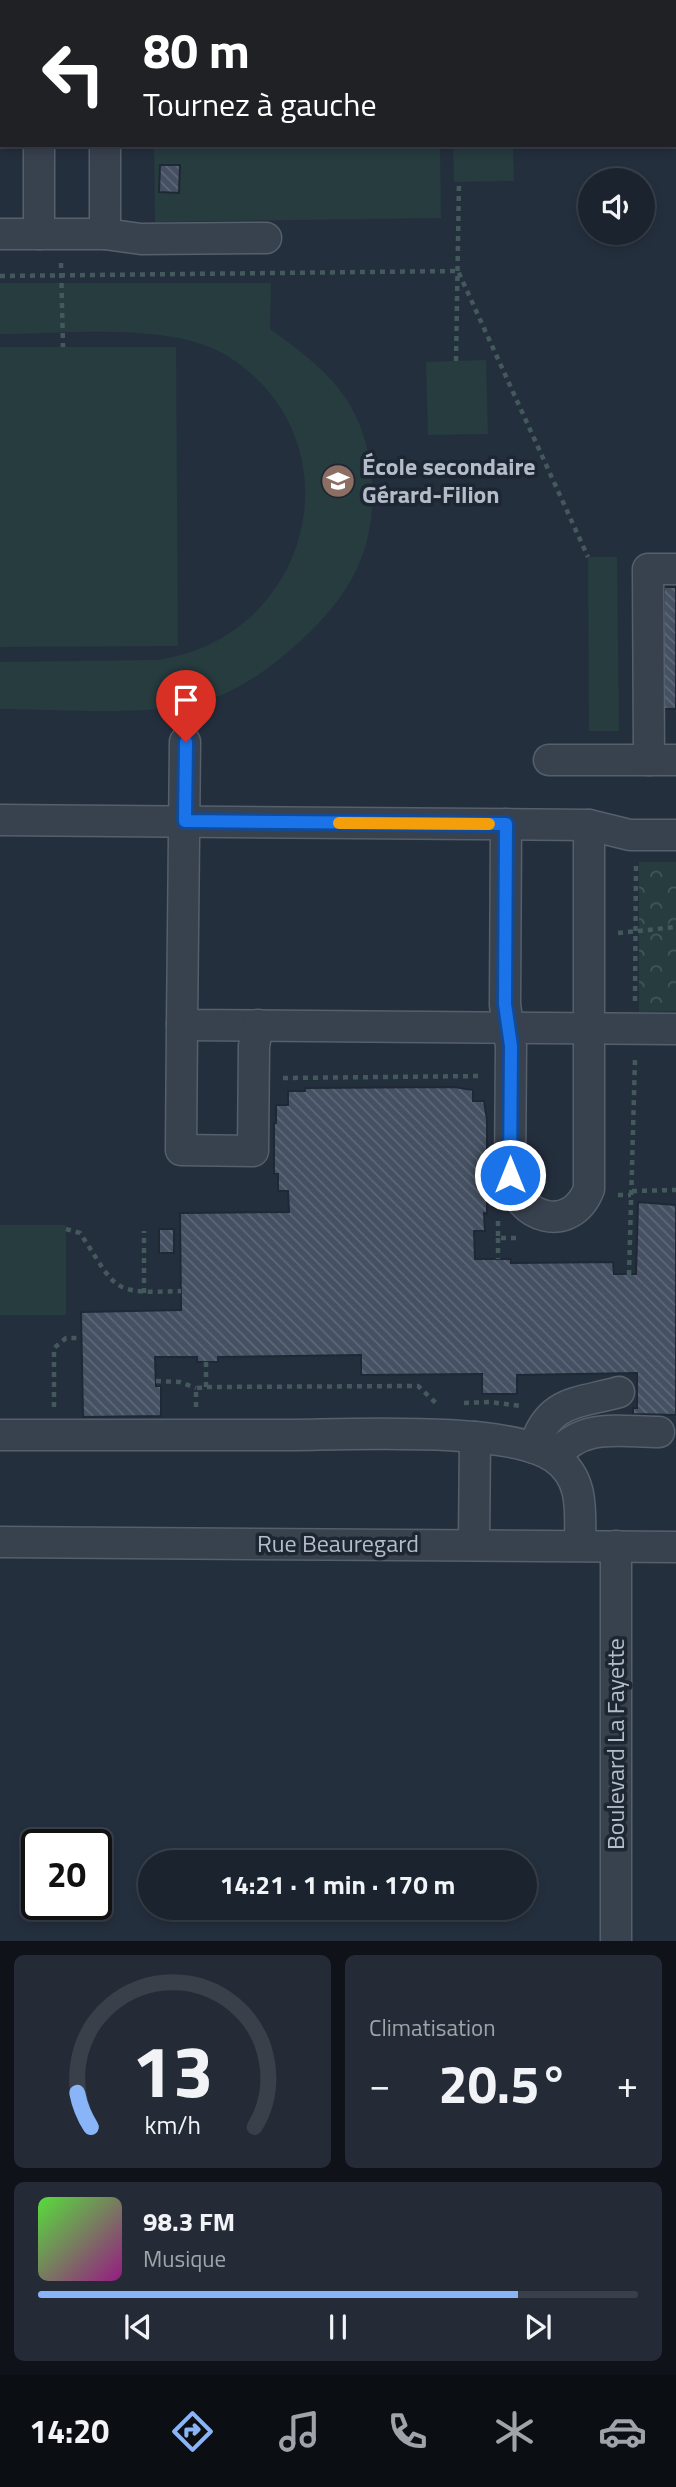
<!DOCTYPE html>
<html lang="fr">
<head>
<meta charset="utf-8">
<style>
  :root { --surface:#1b232e; --page:#242b36; --text:#f1f3f6; --muted:#a0a4aa; --line:#39404a; --accent:#8ab4f8 }
  body { margin:0; font-family:"Titillium Web",sans-serif; background:var(--page); color:var(--text); height:100vh; display:flex; flex-direction:column; font-size:26px; white-space:nowrap }
  * { box-sizing:border-box; margin:0 }
  p { font-size:23px; color:var(--muted) }
  .icon { flex:none; width:38px; height:38px; fill:none; stroke:currentColor; stroke-width:2; stroke-linecap:round; stroke-linejoin:round }
  .map { position:relative; height:1941px; overflow:hidden }
  .side { display:flex; flex-direction:column; gap:14px; padding:14px; background:#0f1319; flex:1 }
  .side>* { flex:none }
  .guide { position:absolute; left:0px; top:0px; width:677px; height:147px; box-shadow:0 4px 10px #0003,0 0 0 2px var(--line); background:#202124; color:#fff; overflow:hidden }
  .fabs { position:absolute; left:578px; top:168px; display:grid; gap:14px }
  .fabs a { display:grid; place-items:center; width:77px; height:77px; border-radius:50%; background:var(--surface); box-shadow:0 4px 10px #0003,0 0 0 2px var(--line); font-size:35px }
  .speed { position:absolute; left:21px; top:1829px; display:flex; gap:14px; font-size:35px; font-weight:700; text-align:center }
  .speed>* { display:grid; place-content:center; width:91px; height:91px; border-radius:50%; background:var(--surface); box-shadow:0 4px 10px #0003,0 0 0 2px var(--line); line-height:1 }
  .speed .limit { border:4px solid #111; border-radius:10px; background:#fff; color:#111 }
  .pin { position:absolute; display:grid; place-items:center; width:60px; height:60px; color:#fff; margin:-72px -30px; border-radius:50% 50% 50% 0; rotate:-45deg; box-shadow:0 0 7px #0007 }
  .pin .icon { rotate:45deg }
  .me { position:absolute; width:77px; margin:-38px; rotate:0deg; stroke-linejoin:round; filter:drop-shadow(0 0 5px #0008) }
  .turn { display:flex; align-items:center; gap:24px; height:147px; padding:0 28px; font-size:32px }
  .turn .icon { width:91px; height:91px; stroke-width:2.5 }
  .turn b { display:block; font-size:49px; line-height:60px }
  .big { font-size:52px; font-weight:700; line-height:1.1 }
  .side .widget { flex:1; display:flex; flex-direction:column; justify-content:center; gap:10px; min-width:0; padding:0 24px; border-radius:10px; background:var(--page) }
  .side .dial { align-items:center; gap:0 }
  .dial svg { height:182px; overflow:visible; fill:none; stroke:var(--line); stroke-width:7; stroke-linecap:round; text-anchor:middle }
  .dial text { fill:var(--text); stroke:none }
  .song { display:flex; align-items:center; gap:21px }
  .cover { width:84px; height:84px; border-radius:10px; background:linear-gradient(135deg,hsl(110 70% 55%),hsl(310 70% 35%)) }
  .played { height:7px; border-radius:4px; background:linear-gradient(90deg,var(--accent) 80%,var(--line) 80%) }
  .keys { display:flex; justify-content:space-around; direction:ltr }
  .heat { display:flex; justify-content:space-between; align-items:center; font-size:38px; direction:ltr }
  .side .tiles { flex:1; display:grid; gap:14px; grid-template-columns:1fr 1fr }
  .widget:last-child { grid-column:span 2 }
  .trip { position:absolute; left:138px; top:1850px; width:399px; height:70px; border-radius:35px; background:var(--surface); box-shadow:0 4px 10px #0003,0 0 0 2px var(--line); font-weight:700; line-height:70px; text-align:center }
  .menu { display:flex; height:112px; justify-content:space-around; align-items:center; background:#0b0e12; color:var(--muted) }
  .menu .icon { width:49px; height:49px }
  .menu .active { color:var(--accent) }
  .menu b { font-size:32px; color:var(--text) }
  .map>svg:first-child { display:block }
  .park { fill:url(#park-crowns) }
  .pitch { fill:#263c3f }
  .building { fill:url(#building-back-hatch); stroke:#1f2835; stroke-width:2 }
  .lines { fill:none; stroke-linecap:round; stroke-linejoin:round }
  .minor-casing { stroke:#565f6c; stroke-width:33 }
  .path { stroke:#44595c; stroke-width:4.5; stroke-dasharray:5 5; stroke-linecap:butt }
  .minor { stroke:#38414e; stroke-width:30 }
  .route-casing { stroke:#114b97; stroke-width:18 }
  .route { stroke:#1a73e8; stroke-width:12 }
  .slow { stroke:#f59e0b; stroke-width:12 }
  .labels { text-anchor:middle; stroke-width:7; stroke-linejoin:round; paint-order:stroke }
  .poi-label { font-size:24px; font-weight:bold; fill:#b4bcc9; stroke:#1d2633; text-anchor:start }
  .street-label { font-size:24px; fill:#b4bcc9; stroke:#1d2633 }
</style>
</head>
<body>
<div class="map">
<svg width="676" height="1941" viewBox="0 0 676 1941">
  <defs>
    <pattern id="park-crowns" width="20" height="18" patternUnits="userSpaceOnUse" patternTransform="scale(1.75)"><rect width="20" height="18" fill="#263c3f"/><path d="M2 6a3 3 0 1 1 6 0M12 15a3 3 0 1 1 6 0" fill="none" stroke="#435659"/></pattern>
    <pattern id="building-back-hatch" width="6" height="6" patternUnits="userSpaceOnUse" patternTransform="scale(1.75)"><rect width="6" height="6" fill="#455162"/><path d="M-1 5l2 2M0 0l6 6M5-1l2 2" fill="none" stroke="#5d6877"/></pattern>
  </defs>
  <rect width="100%" height="100%" fill="#242f3e"/>
  <path class="park" d="M639,862H676V1011L639,1012Z"/>
  <g class="pitch">
    <path d="M154,145H440L441,218L155,222Z"/>
    <path d="M453,145H513L514,181L454,182Z"/>
    <path d="M0,283H271L270,329C299,350 327,370 347,400C360,420 368,446 371,470C380,554 345,605 283,656C260,675 239,689 211,699C155,718 61,709 0,709V662L157,660C310,639 362,443 229,357C174,321 65,334 0,334Z"/>
    <path d="M0,347H176L178,646L0,647Z"/>
    <path d="M486,360L488,434L428,435L426,362Z"/>
    <path d="M588,557H617L619,731H589Z"/>
    <rect x="0" y="1225" width="66" height="90"/>
  </g>
  <g class="building">
    <path d="M0,0H422V2H2L0,135Z"/>
    <path d="M506,0H676V62V2Z"/>
    <path d="M160,165H180L179,193L159,192Z"/>
    <path d="M664,587H676V709H662Z"/>
    <path d="M454,1087L473,1090V1101H484L487,1120V1214L484,1213L485,1231H474L475,1259H511V1263L613,1262L614,1274H636L638,1202L676,1205V1415L633,1414V1408H637V1373L517,1375V1394H482V1374L361,1375V1355L218,1357V1362H197V1357H155L156,1386H161V1416L83,1417L81,1312L181,1310L180,1213L289,1212L288,1191H278V1174H274V1123H276V1105H288V1091H305V1088Z"/>
    <rect x="159" y="1229" width="15" height="24"/>
  </g>
  <g class="lines">
    <g class="minor-casing">
      <g id="minor">
        <path d="M0,234H105V145"/>
        <path d="M39,234V145"/>
        <path d="M105,234L141,239L266,238"/>
        <path d="M185,742L182,1025L676,1029"/>
        <path d="M549,760H676"/>
        <path d="M649,760L648,569H676"/>
        <path d="M0,820L589,825L630,835H676"/>
        <path d="M506,824L505,1005L511,1046L510,1175C517,1219 571,1235 589,1189V825"/>
        <path d="M182,1025L181,1150L253,1151L254,1046L258,1025"/>
        <path d="M0,1435C94,1435 188,1435 282,1435C343,1435 510,1425 555,1458C585,1479 580,1513 580,1545"/>
        <path d="M534,1448C548,1400 576,1404 619,1392"/>
        <path d="M555,1457C582,1422 619,1432 659,1432"/>
        <path d="M0,1542L676,1547"/>
        <path d="M474,1544L475,1437"/>
        <path d="M616,1941V1546"/>
      </g>
    </g>
    <g class="path">
      <path d="M61,263L63,347"/>
      <path d="M0,276L458,271L588,557"/>
      <path d="M456,361L459,182"/>
      <path d="M618,933L676,927"/>
      <path d="M635,1001L636,863"/>
      <path d="M283,1078L481,1076"/>
      <path d="M632,1191L676,1190"/>
      <path d="M618,1195H631"/>
      <path d="M498,1221V1238H518"/>
      <path d="M66,1229L80,1233C118,1290 109,1294 181,1291"/>
      <path d="M498,1238V1259"/>
      <path d="M629,1275L635,1059"/>
      <path d="M144,1293V1231"/>
      <path d="M156,1381L180,1382L196,1388"/>
      <path d="M206,1387V1362"/>
      <path d="M464,1403L490,1402L521,1406"/>
      <path d="M54,1407V1348L66,1338H81"/>
      <path d="M196,1407V1388L206,1387L418,1386L438,1405"/>
    </g>
    <use href="#minor" class="minor"/>
  </g>
  <g class="lines">
    <g class="route-casing">
      <path id="route" d="M186,742L185,821L506,824L505,1004L511,1046L510,1175"/>
    </g>
    <use href="#route" class="route"/>
    <path class="slow" d="M339,823L489,824"/>
  </g>
  <defs>
    <g id="school-disc" transform="scale(1.75)"><circle r="9.5" fill="#8d6e63" stroke="#1d2633"/><path d="M0-5L7-2L0 1L-7-2ZM-4 1L0 2.5L4 1V4Q0 6-4 4Z" fill="#fff"/></g>
  </defs>
  <g fill-rule="evenodd">
    <use href="#school-disc" x="338" y="481"/>
  </g>
  <g class="labels">
    <g class="poi-label">
      <text x="362" y="475">École secondaire<tspan x="362" dy="28">Gérard-Filion</tspan></text>
    </g>
    <g class="street-label">
      <text x="338" y="1552">Rue Beauregard</text>
      <text transform="translate(616 1744) rotate(-90)" y="8">Boulevard La Fayette</text>
    </g>
  </g>
</svg>
<div class="fabs">
<a><svg class="icon" aria-label="sound" viewBox="0 0 24 24"><path d="M4 9h4l5-4v14l-5-4H4zM17 9q2 3 0 6"/></svg></a>
</div>
<div class="speed"><div class="limit">20</div></div>
<div class="pin" style="left:186px;top:742px;background:#d93025"><svg class="icon" aria-label="arrive" viewBox="0 0 24 24"><path d="M6 21V4h12l-3 4 3 4H6"/></svg></div>
<svg class="me" style="left:510px;top:1175px" viewBox="-20 -20 40 40"><circle r="17" fill="#1a73e8" stroke="#fff" stroke-width="3"/><path d="M0-11L8 9 0 5-8 9z" fill="#fff"/></svg>
<div class="trip">14:21 · 1 min · 170 m</div>
<div class="guide">
<div class="turn"><svg class="icon" aria-label="left" viewBox="0 0 24 24"><path d="M17 20v-9H6M10 6l-5 5 5 5"/></svg><div><b>80 m</b>Tournez à gauche</div></div>
</div>
</div>
<section class="side">
<div class="tiles">
<div class="widget dial"><svg viewBox="0 0 100 80">
<path d="M14 69A42 42 0 1 1 86 69"/>
<path d="M14 69A42 42 0 0 1 8 54" stroke="#8ab4f8"/>
<text x="50" y="56" font-size="32" font-weight="700">13</text>
<text x="50" y="72" font-size="11">km/h</text>
</svg></div>
<div class="widget"><p>Climatisation</p>
<div class="heat"><a>−</a><b class="big">20.5°</b><a>+</a></div>
</div>
<div class="widget">
<div class="song"><i class="cover"></i><div><b>98.3 FM</b><p>Musique</p></div></div>
<div class="played"></div>
<div class="keys"><svg class="icon" aria-label="previous" viewBox="0 0 24 24"><path d="M18 5L8 12l10 7zM5 5v14"/></svg><svg class="icon" aria-label="pause" viewBox="0 0 24 24"><path d="M8 5v14M16 5v14"/></svg><svg class="icon" aria-label="next" viewBox="0 0 24 24"><path d="M6 5l10 7-10 7zM19 5v14"/></svg></div>
</div>
</div>
</section>
<nav class="menu">
<b>14:20</b>
<svg class="icon active" aria-label="directions" viewBox="0 0 24 24"><path d="M12 3l9 9-9 9-9-9zM9 14v-3h6M13 9l2 2-2 2"/></svg>
<svg class="icon" aria-label="music" viewBox="0 0 24 24"><path d="M9 18V5l10-2v13"/><circle cx="6" cy="18" r="3"/><circle cx="16" cy="16" r="3"/></svg>
<svg class="icon" aria-label="phone" viewBox="0 0 24 24"><path d="M5 4h4l2 5-3 2q2 4 5 5l2-3 5 2v4C11 20 4 13 5 4z"/></svg>
<svg class="icon" aria-label="climate" viewBox="0 0 24 24"><path d="M12 3v18M4 7l16 10M4 17L20 7"/></svg>
<svg class="icon" aria-label="car" viewBox="0 0 24 24"><path d="M5 17H2v-5l4-1 3-4h7l3 4 3 1v5h-3M9 17h6M6 11h13"/><circle cx="7" cy="17" r="2"/><circle cx="17" cy="17" r="2"/></svg>
</nav>
</body>
</html>
